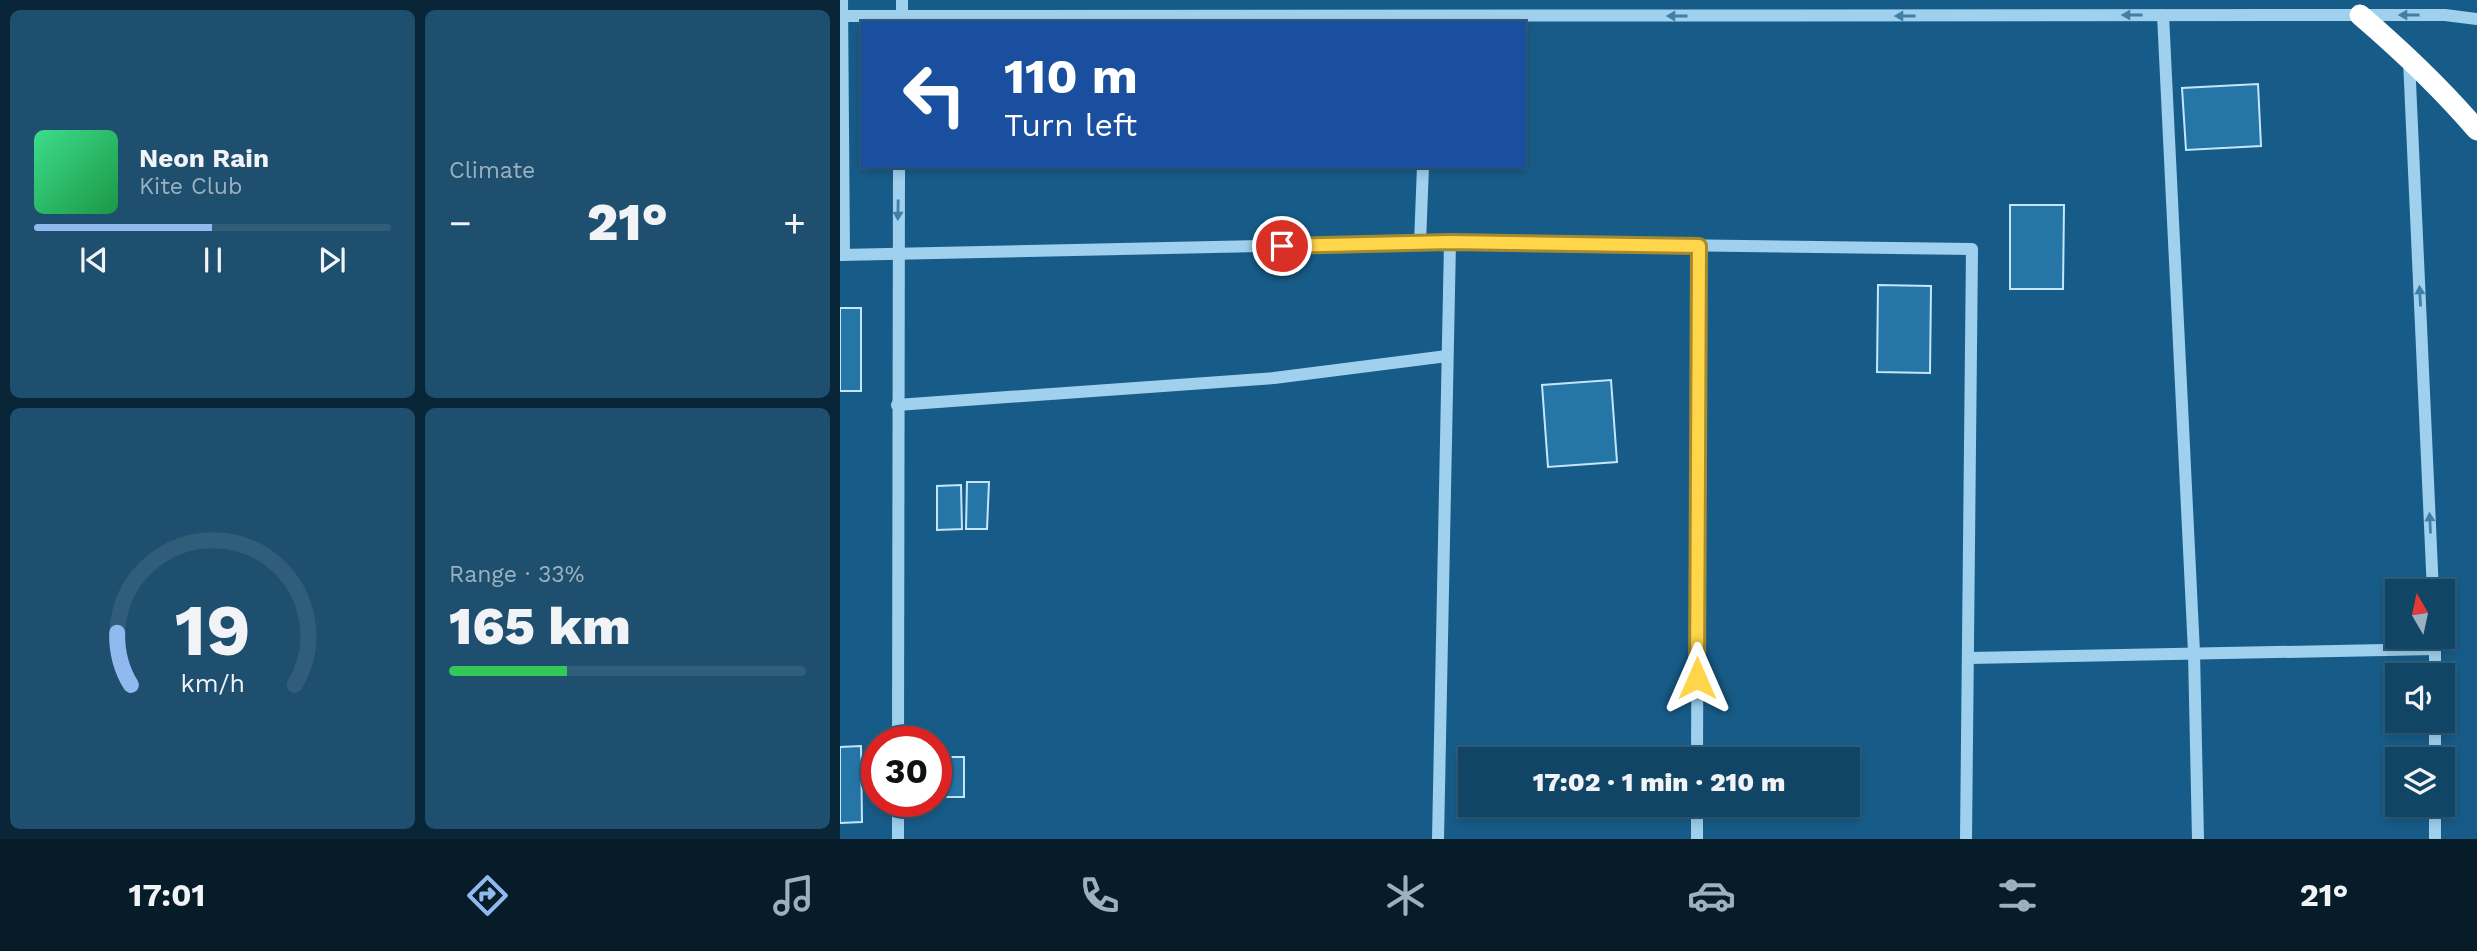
<!DOCTYPE html>
<html lang="en">
<head>
<meta charset="utf-8">
<style>
  :root { --surface:#114566; --page:#1e4f6f; --text:#f1f3f6; --muted:#9cb1bf; --line:#305d7a; --accent:#90b9f0 }
  body { margin:0; font-family:"Work Sans",sans-serif; background:var(--page); color:var(--text); height:100vh; display:flex; flex-direction:column; font-size:26px; white-space:nowrap }
  * { box-sizing:border-box; margin:0 }
  p { font-size:23px; color:var(--muted) }
  .icon { flex:none; width:38px; height:38px; fill:none; stroke:currentColor; stroke-width:2; stroke-linecap:round; stroke-linejoin:round }
  .map { position:relative; flex:1; overflow:hidden }
  .details { display:flex; flex-direction:column; gap:10px; padding:10px; background:#092638; width:840px }
  .details>* { flex:none }
  .hud { position:absolute; left:21px; top:21px; width:665px; height:147px; border-radius:0px; box-shadow:0 4px 10px #0003,0 0 0 2px var(--line); background:#1a4fa0; color:#fff; overflow:hidden }
  .needle { width:46px; rotate:351deg }
  .fabs { position:absolute; left:1545px; top:579px; display:grid; gap:14px }
  .fabs a { display:grid; place-items:center; width:70px; height:70px; border-radius:0px; background:var(--surface); box-shadow:0 4px 10px #0003,0 0 0 2px var(--line); font-size:35px }
  .speed { position:absolute; left:21px; top:726px; display:flex; gap:14px; font-size:35px; font-weight:700; text-align:center }
  .speed>* { display:grid; place-content:center; width:91px; height:91px; border-radius:50%; background:var(--surface); box-shadow:0 4px 10px #0003,0 0 0 2px var(--line); line-height:1 }
  .speed .limit { border:10px solid #d22; background:#fff; color:#111 }
  .pin { position:absolute; display:grid; place-items:center; width:60px; height:60px; color:#fff; margin:-30px; border:4px solid #fff; border-radius:50%; box-shadow:0 2px 7px #0007 }
  .me { position:absolute; width:77px; margin:-38px; rotate:0deg; stroke-linejoin:round; filter:drop-shadow(0 0 5px #0008) }
  .turn { display:flex; align-items:center; gap:24px; height:147px; padding:0 28px; font-size:32px }
  .turn .icon { width:91px; height:91px; stroke-width:2.5 }
  .turn b { display:block; font-size:49px; line-height:60px }
  .big { font-size:52px; font-weight:800; line-height:1.1 }
  .details .widget { flex:1; display:flex; flex-direction:column; justify-content:center; gap:10px; min-width:0; padding:0 24px; border-radius:10px; background:var(--page) }
  .details .dial { align-items:center; gap:0 }
  .dial svg { height:182px; overflow:visible; fill:none; stroke:var(--line); stroke-width:7; stroke-linecap:round; text-anchor:middle }
  .dial text { fill:var(--text); stroke:none }
  .song { display:flex; align-items:center; gap:21px }
  .cover { width:84px; height:84px; border-radius:10px; background:linear-gradient(135deg,hsl(150 70% 55%),hsl(140 70% 35%)) }
  .played { height:7px; border-radius:4px; background:linear-gradient(90deg,var(--accent) 50%,var(--line) 50%) }
  .keys { display:flex; justify-content:space-around; direction:ltr }
  .heat { display:flex; justify-content:space-between; align-items:center; font-size:38px; direction:ltr }
  .charge { height:10px; border-radius:5px; background:linear-gradient(90deg,#34c759 33%,var(--line) 0) }
  .details .tiles { flex:1; display:grid; gap:10px; grid-template-columns:repeat(2,1fr) }
  .trip { position:absolute; left:618px; top:747px; width:402px; height:70px; border-radius:0px; background:var(--surface); box-shadow:0 4px 10px #0003,0 0 0 2px var(--line); font-weight:800; line-height:70px; text-align:center }
  .menu { display:flex; height:112px; justify-content:space-around; align-items:center; background:#071c29; color:var(--muted) }
  .menu .icon { width:49px; height:49px }
  .menu .current { color:var(--accent) }
  .menu b { font-size:32px; color:var(--text) }
  main { display:flex; flex:1; min-height:0 }
  .map>svg:first-child { display:block }
  .building { fill:#2675a7; stroke:#c4e6fa; stroke-width:2 }
  .lines { fill:none; stroke-linecap:round; stroke-linejoin:round }
  .minor { stroke:#9fd0ee; stroke-width:12 }
  .highway { stroke:#fff; stroke-width:21 }
  .oneway { fill:#407fa7 }
  .route-casing { stroke:#a68a30; stroke-width:18 }
  .route { stroke:#ffd54a; stroke-width:12 }
</style>
</head>
<body>
<main>
<section class="details">
<div class="tiles">
<div class="widget">
<div class="song"><i class="cover"></i><div><b>Neon Rain</b><p>Kite Club</p></div></div>
<div class="played"></div>
<div class="keys"><svg class="icon" aria-label="previous" viewBox="0 0 24 24"><path d="M18 5L8 12l10 7zM5 5v14"/></svg><svg class="icon" aria-label="pause" viewBox="0 0 24 24"><path d="M8 5v14M16 5v14"/></svg><svg class="icon" aria-label="next" viewBox="0 0 24 24"><path d="M6 5l10 7-10 7zM19 5v14"/></svg></div>
</div>
<div class="widget"><p>Climate</p>
<div class="heat"><a>−</a><b class="big">21°</b><a>+</a></div>
</div>
<div class="widget dial"><svg viewBox="0 0 100 80">
<path d="M14 69A42 42 0 1 1 86 69"/>
<path d="M14 69A42 42 0 0 1 8 46" stroke="#90b9f0"/>
<text x="50" y="56" font-size="32" font-weight="700">19</text>
<text x="50" y="72" font-size="11">km/h</text>
</svg></div>
<div class="widget"><p>Range · 33%</p><b class="big">165 km</b><div class="charge"></div></div>
</div>
</section>
<div class="map">
<svg width="1637" height="839" viewBox="0 0 1637 839">
  <rect width="100%" height="100%" fill="#175c88"/>
  <g class="building">
    <path d="M1418,84L1421,146L1346,150L1342,88Z"/>
    <path d="M1170,205H1224L1223,289H1170Z"/>
    <path d="M1038,285L1091,286L1090,373L1037,372Z"/>
    <rect x="0" y="308" width="21" height="83"/>
    <path d="M771,380L777,462L708,467L702,385Z"/>
    <path d="M127,482H149L147,529H126Z"/>
    <path d="M121,485L122,529L97,530V486Z"/>
    <path d="M21,746L22,822L0,823V747Z"/>
    <rect x="96" y="757" width="28" height="40"/>
  </g>
  <g class="lines">
    <g class="minor">
      <path d="M2,0L4,255"/>
      <path d="M62,0V23"/>
      <path d="M1323,15L1354,652L1358,839"/>
      <path d="M0,16L1605,15L1637,19"/>
      <path d="M1569,60L1593,592"/>
      <path d="M580,243L583,166"/>
      <path d="M0,255L610,242L1132,249L1126,839"/>
      <path d="M57,405L434,378L607,356"/>
      <path d="M1595,637V676"/>
      <path d="M1129,658L1595,649"/>
      <path d="M58,742L59,166"/>
      <path d="M857,760L859,246"/>
      <path d="M1595,760V721"/>
      <path d="M58,802V839"/>
      <path d="M598,839L610,242"/>
      <path d="M857,839V805"/>
      <path d="M1595,839V805"/>
    </g>
    <path class="highway" d="M1520,15C1562,51 1601,88 1637,130"/>
  </g>
  <defs><path id="oneway-solid" d="M-6-.8H1V-3.2L6.5 0L1 3.2V.8H-6Z" transform="scale(1.75)"/></defs>
  <g class="oneway">
    <use href="#oneway-solid" transform="translate(1292 15) rotate(180)"/>
    <use href="#oneway-solid" transform="translate(1569 15) rotate(180)"/>
    <use href="#oneway-solid" transform="translate(837 16) rotate(180)"/>
    <use href="#oneway-solid" transform="translate(1065 16) rotate(180)"/>
    <use href="#oneway-solid" transform="translate(58 210) rotate(91)"/>
    <use href="#oneway-solid" transform="translate(1580 296) rotate(-93)"/>
    <use href="#oneway-solid" transform="translate(1590 523) rotate(-93)"/>
  </g>
  <g class="lines">
    <g class="route-casing">
      <path id="route" d="M442,246L610,242L859,246L857,678"/>
    </g>
    <use href="#route" class="route"/>
  </g>
</svg>
<div class="fabs">
<a><svg class="needle" viewBox="-14 -14 28 28"><path d="M0-13l5 13h-10z" fill="#e53935"/><path d="M0 13l5-13h-10z" fill="#9cb1bf"/></svg></a>
<a><svg class="icon" aria-label="sound" viewBox="0 0 24 24"><path d="M4 9h4l5-4v14l-5-4H4zM17 9q2 3 0 6"/></svg></a>
<a><svg class="icon" aria-label="layers" viewBox="0 0 24 24"><path d="M12 4l9 5-9 5-9-5zM3 14l9 5 9-5"/></svg></a>
</div>
<div class="speed"><div class="limit">30</div></div>
<div class="pin" style="left:442px;top:246px;background:#d93025"><svg class="icon" aria-label="arrive" viewBox="0 0 24 24"><path d="M6 21V4h12l-3 4 3 4H6"/></svg></div>
<svg class="me" style="left:857px;top:678px" viewBox="-20 -20 40 40"><path d="M0-17L14 15 0 8-14 15z" fill="#ffd54a" stroke="#fff" stroke-width="4"/></svg>
<div class="trip">17:02 · 1 min · 210 m</div>
<div class="hud">
<div class="turn"><svg class="icon" aria-label="left" viewBox="0 0 24 24"><path d="M17 20v-9H6M10 6l-5 5 5 5"/></svg><div><b>110 m</b>Turn left</div></div>
</div>
</div>
</main>
<nav class="menu">
<b>17:01</b>
<svg class="icon current" aria-label="directions" viewBox="0 0 24 24"><path d="M12 3l9 9-9 9-9-9zM9 14v-3h6M13 9l2 2-2 2"/></svg>
<svg class="icon" aria-label="music" viewBox="0 0 24 24"><path d="M9 18V5l10-2v13"/><circle cx="6" cy="18" r="3"/><circle cx="16" cy="16" r="3"/></svg>
<svg class="icon" aria-label="phone" viewBox="0 0 24 24"><path d="M5 4h4l2 5-3 2q2 4 5 5l2-3 5 2v4C11 20 4 13 5 4z"/></svg>
<svg class="icon" aria-label="climate" viewBox="0 0 24 24"><path d="M12 3v18M4 7l16 10M4 17L20 7"/></svg>
<svg class="icon" aria-label="car" viewBox="0 0 24 24"><path d="M5 17H2v-5l4-1 3-4h7l3 4 3 1v5h-3M9 17h6M6 11h13"/><circle cx="7" cy="17" r="2"/><circle cx="17" cy="17" r="2"/></svg>
<svg class="icon" aria-label="filters" viewBox="0 0 24 24"><path d="M4 7h16M4 17h16"/><circle cx="9" cy="7" r="2"/><circle cx="15" cy="17" r="2"/></svg>
<b>21°</b>
</nav>
</body>
</html>
